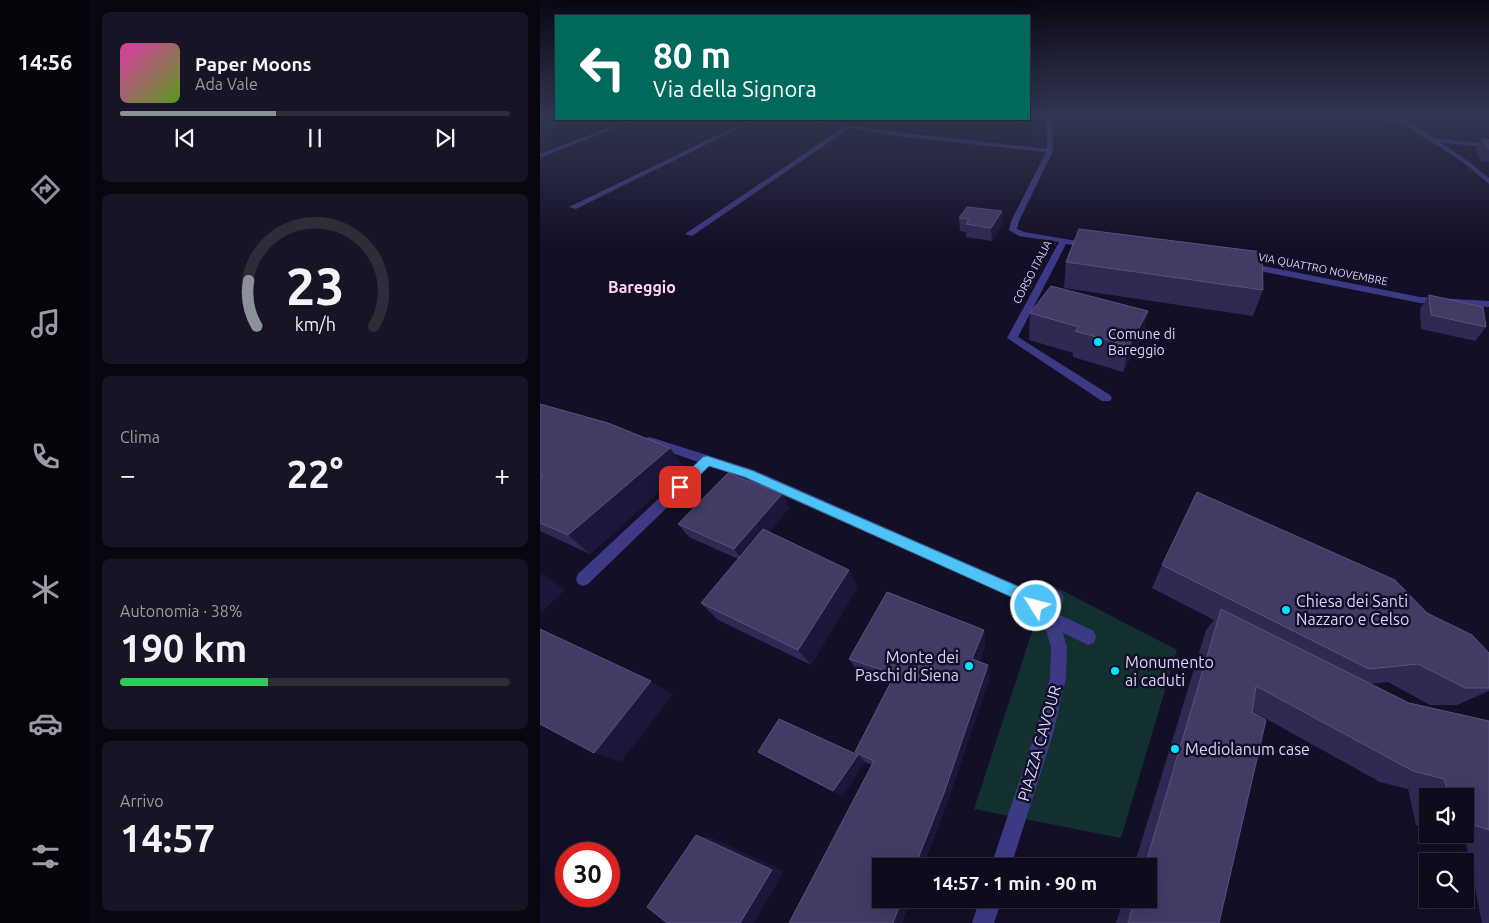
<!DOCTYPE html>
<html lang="it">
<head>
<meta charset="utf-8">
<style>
  :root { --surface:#0e0b1c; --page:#171425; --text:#f1f3f6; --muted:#9b9ba3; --line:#2e2b3b; --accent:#8c9099 }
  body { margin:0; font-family:Ubuntu,sans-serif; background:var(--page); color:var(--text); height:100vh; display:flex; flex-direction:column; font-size:19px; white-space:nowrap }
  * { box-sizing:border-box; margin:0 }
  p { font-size:16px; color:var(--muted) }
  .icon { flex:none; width:28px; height:28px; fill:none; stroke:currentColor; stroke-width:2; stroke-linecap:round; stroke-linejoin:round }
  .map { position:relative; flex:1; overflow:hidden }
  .sheet { display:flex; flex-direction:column; gap:12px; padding:12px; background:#08060f; width:450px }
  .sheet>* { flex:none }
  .guide { position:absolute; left:15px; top:15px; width:475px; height:105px; border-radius:0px; box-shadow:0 5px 20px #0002,0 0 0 1px var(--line); background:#00695c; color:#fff; overflow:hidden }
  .buttons { position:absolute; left:879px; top:788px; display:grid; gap:10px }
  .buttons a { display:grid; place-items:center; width:55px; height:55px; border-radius:0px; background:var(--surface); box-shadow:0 5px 20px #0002,0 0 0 1px var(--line); font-size:25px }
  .speed { position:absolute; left:15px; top:842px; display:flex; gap:10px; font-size:25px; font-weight:700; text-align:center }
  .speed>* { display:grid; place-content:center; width:65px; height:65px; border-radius:50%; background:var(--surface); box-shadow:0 5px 20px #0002,0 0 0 1px var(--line); line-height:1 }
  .speed .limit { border:8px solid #d22; background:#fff; color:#111 }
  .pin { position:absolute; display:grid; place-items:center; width:42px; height:42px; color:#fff; margin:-21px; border-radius:10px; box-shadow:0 2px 8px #0006 }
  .me { position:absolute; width:55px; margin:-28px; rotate:306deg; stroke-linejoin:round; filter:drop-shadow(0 0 4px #0008) }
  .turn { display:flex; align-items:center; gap:18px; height:105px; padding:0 15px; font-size:22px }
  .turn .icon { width:65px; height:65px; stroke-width:2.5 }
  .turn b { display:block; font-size:35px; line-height:42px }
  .big { font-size:38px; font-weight:600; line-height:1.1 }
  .sheet .card { flex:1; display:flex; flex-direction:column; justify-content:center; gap:8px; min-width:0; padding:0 18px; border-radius:8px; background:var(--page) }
  .sheet .dial { align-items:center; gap:0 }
  .dial svg { height:130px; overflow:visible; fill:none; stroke:var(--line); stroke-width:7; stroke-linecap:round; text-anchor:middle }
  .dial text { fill:var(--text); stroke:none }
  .song { display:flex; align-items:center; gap:15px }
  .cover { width:60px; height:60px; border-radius:8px; background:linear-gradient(135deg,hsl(320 70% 55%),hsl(90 70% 35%)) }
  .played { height:5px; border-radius:2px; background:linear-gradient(90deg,var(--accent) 40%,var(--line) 40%) }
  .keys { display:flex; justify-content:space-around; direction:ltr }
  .heat { display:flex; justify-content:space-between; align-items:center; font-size:28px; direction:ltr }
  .charge { height:8px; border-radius:4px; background:linear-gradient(90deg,#34c759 38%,var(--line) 0) }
  .trip { position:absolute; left:332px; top:858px; width:285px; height:50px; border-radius:0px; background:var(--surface); box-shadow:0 5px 20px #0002,0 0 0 1px var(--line); font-weight:600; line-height:50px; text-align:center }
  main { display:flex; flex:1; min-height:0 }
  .tabs { display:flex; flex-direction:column; width:90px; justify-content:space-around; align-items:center; background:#06040b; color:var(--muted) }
  .tabs .icon { width:35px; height:35px }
  .tabs .current { color:var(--accent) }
  .tabs b { font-size:22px; color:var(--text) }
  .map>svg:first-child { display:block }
  .green { fill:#12302f }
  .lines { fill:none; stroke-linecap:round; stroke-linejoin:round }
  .pedestrian { fill:#3d3a85; fill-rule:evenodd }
  .minor { fill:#3d3a85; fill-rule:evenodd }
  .tertiary { fill:#3d3a85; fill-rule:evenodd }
  .wall { fill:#312854 }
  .shaded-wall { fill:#1d163a }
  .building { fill:#433a66; stroke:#5a527e }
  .route { fill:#4fc3f7; stroke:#337fa1 }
  .poi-dot { fill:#00e5ff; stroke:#130f26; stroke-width:2 }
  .labels { text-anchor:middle; stroke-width:5; stroke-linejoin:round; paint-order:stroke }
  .far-street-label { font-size:11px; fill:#d9d4ff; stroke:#130f26 }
  .poi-label { font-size:14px; fill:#d9d4ff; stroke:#130f26; text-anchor:start }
  .far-district-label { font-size:16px; font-weight:bold; fill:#ffd6f0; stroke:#130f26 }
  .near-poi-label { font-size:16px; fill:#d9d4ff; stroke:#130f26; text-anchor:start }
  .near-street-label { font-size:16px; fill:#d9d4ff; stroke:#130f26 }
</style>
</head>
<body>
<main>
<nav class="tabs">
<b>14:56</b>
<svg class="icon current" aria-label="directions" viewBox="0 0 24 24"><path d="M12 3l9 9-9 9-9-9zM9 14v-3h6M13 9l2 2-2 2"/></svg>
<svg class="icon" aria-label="music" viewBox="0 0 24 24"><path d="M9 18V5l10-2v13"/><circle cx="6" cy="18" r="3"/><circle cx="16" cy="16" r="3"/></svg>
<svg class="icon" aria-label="phone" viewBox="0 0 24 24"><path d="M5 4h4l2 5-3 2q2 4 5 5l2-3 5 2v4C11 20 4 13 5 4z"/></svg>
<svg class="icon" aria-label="climate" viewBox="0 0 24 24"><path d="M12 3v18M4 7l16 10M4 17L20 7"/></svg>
<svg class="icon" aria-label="car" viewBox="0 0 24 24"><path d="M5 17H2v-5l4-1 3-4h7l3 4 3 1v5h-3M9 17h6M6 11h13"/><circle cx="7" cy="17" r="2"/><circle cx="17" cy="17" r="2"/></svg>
<svg class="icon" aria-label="filters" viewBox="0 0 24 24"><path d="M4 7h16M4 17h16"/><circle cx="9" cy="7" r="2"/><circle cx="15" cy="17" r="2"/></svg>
</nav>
<section class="sheet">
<div class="card">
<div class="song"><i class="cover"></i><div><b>Paper Moons</b><p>Ada Vale</p></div></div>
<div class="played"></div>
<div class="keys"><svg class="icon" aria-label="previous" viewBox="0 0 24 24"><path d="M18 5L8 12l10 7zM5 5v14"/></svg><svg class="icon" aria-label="pause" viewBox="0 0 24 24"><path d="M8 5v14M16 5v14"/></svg><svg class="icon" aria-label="next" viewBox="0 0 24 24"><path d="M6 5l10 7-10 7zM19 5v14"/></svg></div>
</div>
<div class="card dial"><svg viewBox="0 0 100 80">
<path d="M14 69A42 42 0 1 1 86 69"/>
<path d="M14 69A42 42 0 0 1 9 41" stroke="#8c9099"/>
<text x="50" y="56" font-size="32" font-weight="700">23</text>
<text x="50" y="72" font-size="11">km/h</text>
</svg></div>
<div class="card"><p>Clima</p>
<div class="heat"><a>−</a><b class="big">22°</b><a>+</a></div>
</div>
<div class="card"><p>Autonomia · 38%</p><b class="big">190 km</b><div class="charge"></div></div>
<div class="card"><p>Arrivo</p><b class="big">14:57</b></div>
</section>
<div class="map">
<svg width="949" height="923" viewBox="0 0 949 923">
  <rect width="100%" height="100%" fill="#130f26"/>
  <path class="green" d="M508,583L637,650L581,838L434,809Z"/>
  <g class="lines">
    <path class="pedestrian" d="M516,590L521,592L524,597L520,615L554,631L556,637L554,643L548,645L505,624C502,615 507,601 511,592Z"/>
    <g class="minor">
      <path d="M506,116H512L513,151L479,221L477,229L484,232L549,243L553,245L549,247L526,244L478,337L570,395L572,398L570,401H562L467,338L519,242L479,236L469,230L471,221L506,152L365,137L310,128L152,236L145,234L304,127L260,119H272L365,133L507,149Z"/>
      <path d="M855,116H861L893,138L949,144V148L900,142L928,161L949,178V184L924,163L859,121Z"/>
      <path d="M211,119H218L36,209L29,207Z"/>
      <path d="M708,263L880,297L949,301V307L880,303L705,268V264Z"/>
      <path d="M110,437L214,470L486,589L517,614L527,647L526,678L513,734L471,866H451L495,734L510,678L511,647L504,623L476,599L204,478L170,466L48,584L43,586L38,584L36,579L38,574L158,462L106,444L104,441L106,438Z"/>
      <path d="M440,899H462L454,923H432Z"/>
    </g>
    <path class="tertiary" d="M90,119H97L0,158V154Z"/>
  </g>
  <g class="wall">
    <path d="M799,116H861L858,122Z"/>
    <path d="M924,116H949V119Z"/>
    <path d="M942,139L949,140V162L941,161L935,150Z"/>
    <path d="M419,218L462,224L452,241L426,237V232L420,231Z"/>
    <path d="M526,262L723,290L713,316L524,288Z"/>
    <path d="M889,295L946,327L935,341L881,329L880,309Z"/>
    <path d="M608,311L602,337L583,372L533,357V353L489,340L490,313Z"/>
    <path d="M0,404L145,468L50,554L0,531Z"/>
    <path d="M242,494L249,508L229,532L309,570L317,588L271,665L178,620L161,603L198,559L149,537L138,524Z"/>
    <path d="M622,565L887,613L949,653V691L917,705H890L848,682L830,684L869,703L949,721V923H942L926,843L899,834H925V796H888V830L876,825L868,789L840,782L712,711L679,923H576L584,899H609V866H594L666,630L674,620L612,588Z"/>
    <path d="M444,630L445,646L439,662L449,679L408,800L383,866H341L371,899L362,923H249L332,765L325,762L315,752L350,683L319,673L309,659Z"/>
    <path d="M218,752L325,762L302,796Z"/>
  </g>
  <g class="shaded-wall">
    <path d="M0,120L5,128L0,130Z"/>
    <path d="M0,130L4,138L0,139Z"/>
    <path d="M462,211V224L452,241L451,228Z"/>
    <path d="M608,311L602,337L583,372L589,346Z"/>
    <path d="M130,448L145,468L50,554L28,535Z"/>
    <path d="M242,494L249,508L204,562L194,549Z"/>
    <path d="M309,570L317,588L271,665L258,650Z"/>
    <path d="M0,572L25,590L0,613Z"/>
    <path d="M444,630L445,646L434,673L432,659Z"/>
    <path d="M448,665L449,679L408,800L383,866H375Z"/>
    <path d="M111,681L133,694L81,762L54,753Z"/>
    <path d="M318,755L325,762L302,796L293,791Z"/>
    <path d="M156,835L172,838L244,871L214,923H200Z"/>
    <path d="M362,899H371L362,923H353Z"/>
  </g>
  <g class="building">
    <path d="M942,139L949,140V149H948Z"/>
    <path d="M427,207L462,211L451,228L426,224L429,219L419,218Z"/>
    <path d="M539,229L722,252L723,290L526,262Z"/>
    <path d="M511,286L608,311L589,346L535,331L539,327L490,313Z"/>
    <path d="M889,295L943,307L946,327L891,315Z"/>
    <path d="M0,404L68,423L130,448L28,535L0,523V478L3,476L0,475Z"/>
    <path d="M188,473L242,494L194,549L138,524Z"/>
    <path d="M657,492L855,580L887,613L932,635L949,653V688H925L878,664L829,669L622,565Z"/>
    <path d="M223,529L309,570L258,650L161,603Z"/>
    <path d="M347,592L444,630L432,659L448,665L404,793L375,866H341V899H362L353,923H249L334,761L315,752L355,674L309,659Z"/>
    <path d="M681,609L869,703L949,721V830L925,822V796H909L904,779L873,771L716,686L712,712L726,720L679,923H588L595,899H609V866H605Z"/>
    <path d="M0,629L111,681L54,753L0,724Z"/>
    <path d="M239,719L318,755L293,791L218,752Z"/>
    <path d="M156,835L232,870L200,923H127L107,907Z"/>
  </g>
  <linearGradient id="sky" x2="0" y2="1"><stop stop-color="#0a0815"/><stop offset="0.47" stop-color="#333752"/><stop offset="1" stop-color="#333752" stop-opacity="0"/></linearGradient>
  <rect width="949" height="246" fill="url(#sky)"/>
  <path class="route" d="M167,456L213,471L486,590L501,602L503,606L501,611L496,613L476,599L205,477L169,466L144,490H135L134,487L135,484L163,457Z"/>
  <g class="poi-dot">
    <circle cx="558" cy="342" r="5"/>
    <circle cx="746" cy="610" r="5"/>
    <circle cx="429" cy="666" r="5"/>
    <circle cx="575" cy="671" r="5"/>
    <circle cx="635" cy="749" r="5"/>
  </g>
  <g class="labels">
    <g class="far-street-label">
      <text transform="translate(783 269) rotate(11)" y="4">VIA QUATTRO NOVEMBRE</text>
      <text transform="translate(492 272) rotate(-62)" y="4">CORSO ITALIA</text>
    </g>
    <g class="poi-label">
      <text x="568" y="339">Comune di<tspan x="568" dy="16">Bareggio</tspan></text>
    </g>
    <g class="far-district-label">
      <text x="102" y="293">Bareggio</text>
    </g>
    <g class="near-poi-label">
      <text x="756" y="607">Chiesa dei Santi<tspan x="756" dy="18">Nazzaro e Celso</tspan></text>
      <text x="419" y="663" text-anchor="end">Monte dei<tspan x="419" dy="18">Paschi di Siena</tspan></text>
      <text x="585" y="668">Monumento<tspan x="585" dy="18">ai caduti</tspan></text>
      <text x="645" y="755">Mediolanum case</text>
    </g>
    <g class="near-street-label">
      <text transform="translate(499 743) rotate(-74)" y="6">PIAZZA CAVOUR</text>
    </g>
  </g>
</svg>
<div class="buttons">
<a><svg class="icon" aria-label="sound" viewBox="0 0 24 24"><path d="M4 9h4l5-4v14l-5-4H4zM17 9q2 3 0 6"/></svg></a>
<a><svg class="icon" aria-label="search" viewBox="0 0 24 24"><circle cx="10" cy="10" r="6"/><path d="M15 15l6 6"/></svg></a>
</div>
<div class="speed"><div class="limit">30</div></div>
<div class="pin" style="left:140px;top:487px;background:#d93025"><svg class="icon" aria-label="arrive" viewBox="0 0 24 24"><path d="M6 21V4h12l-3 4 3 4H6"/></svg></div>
<svg class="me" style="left:496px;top:606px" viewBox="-20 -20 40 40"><circle r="17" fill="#4fc3f7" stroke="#fff" stroke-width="3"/><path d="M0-11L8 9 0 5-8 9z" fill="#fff"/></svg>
<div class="trip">14:57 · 1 min · 90 m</div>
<div class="guide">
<div class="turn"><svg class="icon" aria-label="left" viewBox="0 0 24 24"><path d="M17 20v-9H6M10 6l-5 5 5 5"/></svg><div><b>80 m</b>Via della Signora</div></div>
</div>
</div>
</main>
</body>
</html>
